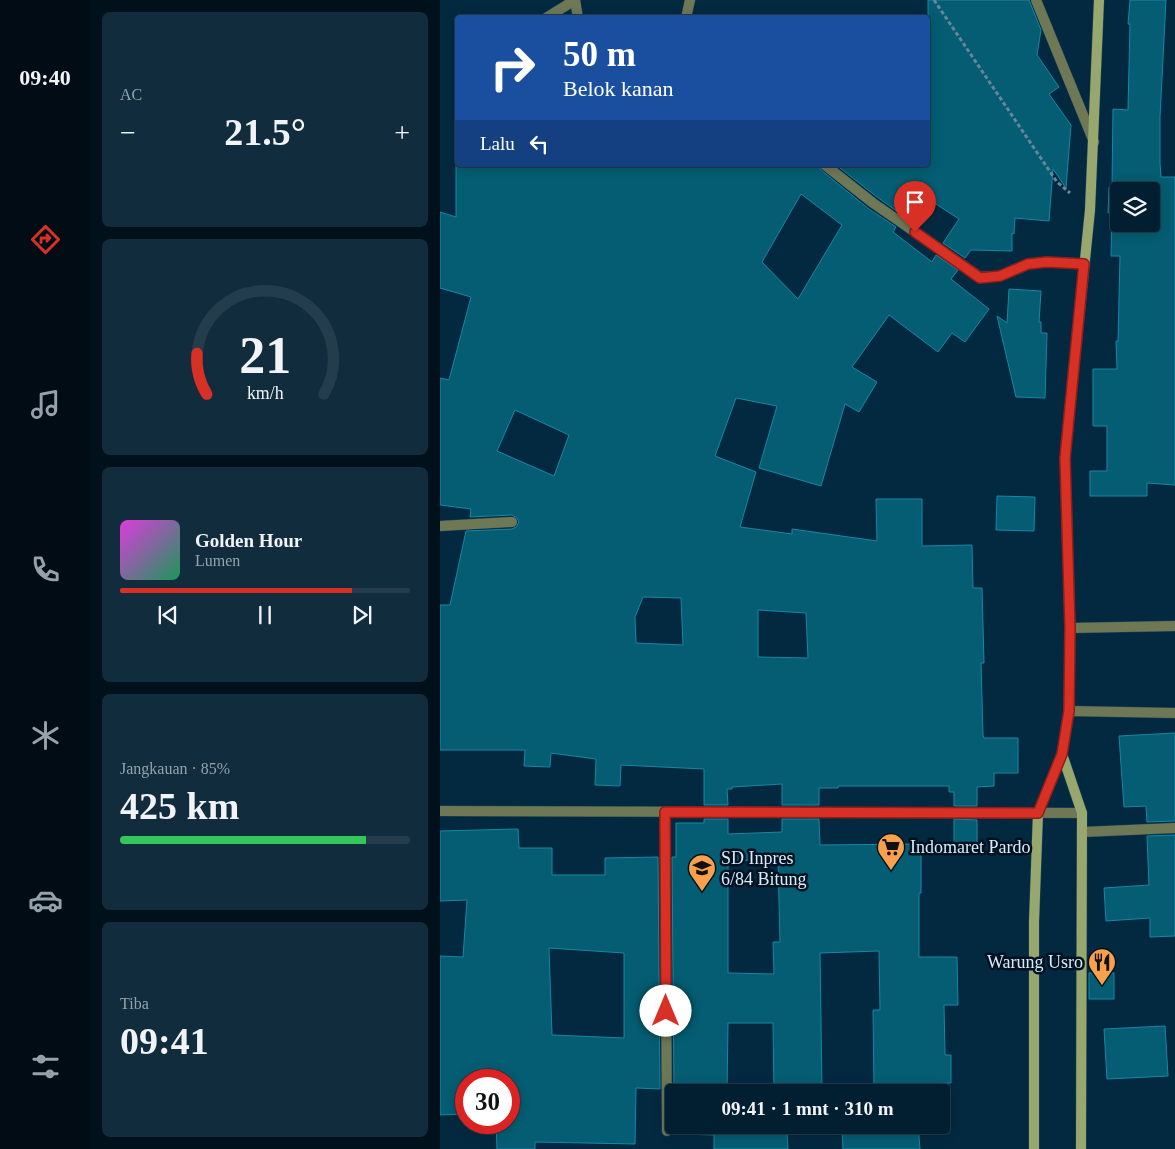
<!DOCTYPE html>
<html lang="id">
<head>
<meta charset="utf-8">
<style>
  :root { --surface:#021f31; --page:#102c3d; --text:#f1f3f6; --muted:#96a2ab; --line:#233d4d; --accent:#d93025 }
  body { margin:0; font-family:"Times New Roman",serif; background:var(--page); color:var(--text); height:100vh; display:flex; flex-direction:column; font-size:19px; white-space:nowrap }
  * { box-sizing:border-box; margin:0 }
  p { font-size:16px; color:var(--muted) }
  .icon { flex:none; width:28px; height:28px; fill:none; stroke:currentColor; stroke-width:2; stroke-linecap:round; stroke-linejoin:round }
  .map { position:relative; flex:1; overflow:hidden }
  .drawer { display:flex; flex-direction:column; gap:12px; padding:12px; background:#01111b; width:350px }
  .drawer>* { flex:none }
  .top-card { position:absolute; left:15px; top:15px; width:475px; height:152px; border-radius:5px; box-shadow:0 2px 12px #0003,0 0 0 1px var(--line); background:#1a4fa0; color:#fff; overflow:hidden }
  .controls { position:absolute; left:670px; top:182px; display:grid; gap:10px }
  .controls a { display:grid; place-items:center; width:50px; height:50px; border-radius:5px; background:var(--surface); box-shadow:0 2px 12px #0003,0 0 0 1px var(--line); font-size:25px }
  .speed { position:absolute; left:15px; top:1069px; display:flex; gap:10px; font-size:25px; font-weight:700; text-align:center }
  .speed>* { display:grid; place-content:center; width:65px; height:65px; border-radius:50%; background:var(--surface); box-shadow:0 2px 12px #0003,0 0 0 1px var(--line); line-height:1 }
  .speed .limit { border:8px solid #d22; background:#fff; color:#111 }
  .pin { position:absolute; display:grid; place-items:center; width:42px; height:42px; color:#fff; margin:-51px -21px; border-radius:50% 50% 50% 0; rotate:-45deg; box-shadow:0 0 5px #0007 }
  .pin .icon { rotate:45deg }
  .me { position:absolute; width:55px; margin:-28px; rotate:0deg; stroke-linejoin:round; filter:drop-shadow(0 0 4px #0008) }
  .turn { display:flex; align-items:center; gap:18px; height:105px; padding:0 25px; font-size:22px }
  .turn .icon { width:65px; height:65px; stroke-width:2.5 }
  .turn b { display:block; font-size:35px; line-height:42px }
  .then { display:flex; align-items:center; height:48px; padding:0 25px; background:#0003; gap:10px; font-size:19px }
  .big { font-size:38px; font-weight:700; line-height:1.1 }
  .drawer .tile { flex:1; display:flex; flex-direction:column; justify-content:center; gap:8px; min-width:0; padding:0 18px; border-radius:8px; background:var(--page) }
  .drawer .dial { align-items:center; gap:0 }
  .dial svg { height:130px; overflow:visible; fill:none; stroke:var(--line); stroke-width:7; stroke-linecap:round; text-anchor:middle }
  .dial text { fill:var(--text); stroke:none }
  .song { display:flex; align-items:center; gap:15px }
  .cover { width:60px; height:60px; border-radius:8px; background:linear-gradient(135deg,hsl(300 70% 55%),hsl(150 70% 35%)) }
  .played { height:5px; border-radius:2px; background:linear-gradient(90deg,var(--accent) 80%,var(--line) 80%) }
  .keys { display:flex; justify-content:space-around; direction:ltr }
  .heat { display:flex; justify-content:space-between; align-items:center; font-size:28px; direction:ltr }
  .charge { height:8px; border-radius:4px; background:linear-gradient(90deg,#34c759 85%,var(--line) 0) }
  .trip { position:absolute; left:225px; top:1084px; width:285px; height:50px; border-radius:5px; background:var(--surface); box-shadow:0 2px 12px #0003,0 0 0 1px var(--line); font-weight:700; line-height:50px; text-align:center }
  main { display:flex; flex:1; min-height:0 }
  .menu { display:flex; flex-direction:column; width:90px; justify-content:space-around; align-items:center; background:#010c14; color:var(--muted) }
  .menu .icon { width:35px; height:35px }
  .menu .on { color:var(--accent) }
  .menu b { font-size:22px; color:var(--text) }
  .map>svg:first-child { display:block }
  .building { fill:#045d72; stroke:#1987a3; fill-rule:evenodd }
  .lines { fill:none; stroke-linecap:round; stroke-linejoin:round }
  .street-casing { stroke:#21445b; stroke-width:11 }
  .secondary-casing { stroke:#21445b; stroke-width:11 }
  .path { stroke:#688599; stroke-width:3; stroke-dasharray:4 2.5; stroke-linecap:butt }
  .street { stroke:#6e7855; stroke-width:10 }
  .secondary { stroke:#97a76e; stroke-width:10 }
  .route-casing { stroke:#8d1f18; stroke-width:12 }
  .route { stroke:#d93025; stroke-width:9 }
  .labels { text-anchor:middle; stroke-width:5; stroke-linejoin:round; paint-order:stroke }
  .poi-label { font-size:18px; fill:#d7ebfb; stroke:#00111f; text-anchor:start }
</style>
</head>
<body>
<main>
<nav class="menu">
<b>09:40</b>
<svg class="icon on" aria-label="directions" viewBox="0 0 24 24"><path d="M12 3l9 9-9 9-9-9zM9 14v-3h6M13 9l2 2-2 2"/></svg>
<svg class="icon" aria-label="music" viewBox="0 0 24 24"><path d="M9 18V5l10-2v13"/><circle cx="6" cy="18" r="3"/><circle cx="16" cy="16" r="3"/></svg>
<svg class="icon" aria-label="phone" viewBox="0 0 24 24"><path d="M5 4h4l2 5-3 2q2 4 5 5l2-3 5 2v4C11 20 4 13 5 4z"/></svg>
<svg class="icon" aria-label="climate" viewBox="0 0 24 24"><path d="M12 3v18M4 7l16 10M4 17L20 7"/></svg>
<svg class="icon" aria-label="car" viewBox="0 0 24 24"><path d="M5 17H2v-5l4-1 3-4h7l3 4 3 1v5h-3M9 17h6M6 11h13"/><circle cx="7" cy="17" r="2"/><circle cx="17" cy="17" r="2"/></svg>
<svg class="icon" aria-label="filters" viewBox="0 0 24 24"><path d="M4 7h16M4 17h16"/><circle cx="9" cy="7" r="2"/><circle cx="15" cy="17" r="2"/></svg>
</nav>
<section class="drawer">
<div class="tile"><p>AC</p>
<div class="heat"><a>−</a><b class="big">21.5°</b><a>+</a></div>
</div>
<div class="tile dial"><svg viewBox="0 0 100 80">
<path d="M14 69A42 42 0 1 1 86 69"/>
<path d="M14 69A42 42 0 0 1 8 44" stroke="#d93025"/>
<text x="50" y="56" font-size="32" font-weight="700">21</text>
<text x="50" y="72" font-size="11">km/h</text>
</svg></div>
<div class="tile">
<div class="song"><i class="cover"></i><div><b>Golden Hour</b><p>Lumen</p></div></div>
<div class="played"></div>
<div class="keys"><svg class="icon" aria-label="previous" viewBox="0 0 24 24"><path d="M18 5L8 12l10 7zM5 5v14"/></svg><svg class="icon" aria-label="pause" viewBox="0 0 24 24"><path d="M8 5v14M16 5v14"/></svg><svg class="icon" aria-label="next" viewBox="0 0 24 24"><path d="M6 5l10 7-10 7zM19 5v14"/></svg></div>
</div>
<div class="tile"><p>Jangkauan · 85%</p><b class="big">425 km</b><div class="charge"></div></div>
<div class="tile"><p>Tiba</p><b class="big">09:41</b></div>
</section>
<div class="map">
<svg width="735" height="1149" viewBox="0 0 735 1149">
  <rect width="100%" height="100%" fill="#032941"/>
  <g class="building">
    <path d="M488,0H589L601,30L597,55L619,87L609,94L631,125L626,188L613,169L609,221L575,218L574,234L572,233V251L531,250L525,258L503,243L519,219L482,195L465,217L437,197L396,165H488Z"/>
    <path d="M690,0H726L720,117V163L721,177H735V485L707,483V496H650V471H667V426H653V369H677L676,341H678L680,256H671L672,213H668L669,187L672,188L673,109L688,110L690,24H688ZM679,191H711V224H679Z"/>
    <path d="M16,165H378L381,170L429,209L456,227L453,232L492,262L496,255L518,270L511,279L549,309L525,342L512,333L498,352L449,315L412,367L437,382L419,412L405,404L381,486L319,468L337,406L296,398L275,456L316,472L300,527L352,534V529L437,541L436,499H482V546L532,545L533,588H542L544,663H541L543,735L544,738H578V773H554V786L537,787V806H514V792H509V786H398V788H379V805H342V784L292,787V789H287L288,805H264V769L181,765L180,786L155,785L156,759L111,753L110,767L84,766L85,750H0V605H10L26,531L72,529L76,527L79,522L77,518L72,515L30,517L31,509L0,505V378L9,380L31,297L0,288V212L16,217ZM361,194L402,225L358,299L322,262ZM75,410L129,435L114,476L57,451ZM203,597L241,598L243,645L196,643L195,617ZM318,610L366,613L368,658L318,657Z"/>
    <path d="M569,289L601,291L599,322H601V333H607L605,398L576,397L557,316L567,323Z"/>
    <path d="M557,496L595,497L594,531L556,530Z"/>
    <path d="M735,733V821L707,822L706,806L684,807L679,736Z"/>
    <path d="M264,819H288V834L342,832V819H379L380,845L481,844V893H479V957H517L518,1005H504L505,1055H511V1083L488,1084V1092H334L333,1023H288L287,1092H239V1089H234L232,857H236V823H264ZM338,859L340,942H333L334,974L288,973V861ZM439,951L440,1010H433L434,1087L382,1089L380,953Z"/>
    <path d="M514,819L537,820V850H514Z"/>
    <path d="M78,829L79,848H112V875H165V858L218,857L220,1089L196,1088L195,1144L95,1142V1149H57L56,1122H69V1080H26V1114L0,1115V956L23,957L27,900L0,901V831ZM109,948L184,953V1038L112,1035Z"/>
    <path d="M735,835V936L710,937V918L666,921L664,888L709,885L707,836Z"/>
    <rect x="649" y="973" width="25" height="26"/>
    <path d="M725,1026L728,1076L667,1079L664,1029Z"/>
    <path d="M239,1125H478L480,1149H403L402,1131L347,1132L348,1149H274V1135L239,1134Z"/>
  </g>
  <g class="lines">
    <g class="street-casing">
      <g id="street">
        <path d="M135,0L138,18"/>
        <path d="M596,0L654,142"/>
        <path d="M106,18L135,0"/>
        <path d="M246,18L250,0"/>
        <path d="M385,165L433,203L540,277L560,276L588,264L607,262L645,264"/>
        <path d="M0,526L72,522"/>
        <path d="M630,628L735,626"/>
        <path d="M629,711L735,713"/>
        <path d="M0,811L642,813"/>
        <path d="M225,812L227,1131"/>
        <path d="M642,832L735,828"/>
      </g>
    </g>
    <g class="secondary-casing">
      <g id="secondary">
        <path d="M622,754L642,813L641,1149"/>
        <path d="M594,1149V922L598,813L622,754L629,711L630,628L625,458L650,210L659,0"/>
      </g>
    </g>
    <path class="path" d="M494,0L617,182L630,193"/>
    <use href="#street" class="street"/>
    <use href="#secondary" class="secondary"/>
  </g>
  <g class="lines">
    <g class="route-casing">
      <path id="route" d="M226,1011L225,812L598,813L622,754L629,711L630,628L625,458L644,264L607,262L588,264L560,276L540,278L475,232"/>
    </g>
    <use href="#route" class="route"/>
  </g>
  <defs>
    <g id="supermarket-pin" transform="scale(1.4375)"><path d="M0 17L-7.5 6A9.5 9.5 0 1 1 7.5 6Z" fill="#f9a04c" stroke="#00111f"/><path d="M-6-5.5h2.5l.6 2H6L4.5 2H-2.5L-4.4-4H-6ZM-1.5 3.2a1.3 1.3 0 1 0 .1 0ZM3 3.2a1.3 1.3 0 1 0 .1 0Z" fill="#111"/></g>
    <g id="school-pin" transform="scale(1.4375)"><path d="M0 17L-7.5 6A9.5 9.5 0 1 1 7.5 6Z" fill="#f9a04c" stroke="#00111f"/><path d="M0-5L7-2L0 1L-7-2ZM-4 1L0 2.5L4 1V4Q0 6-4 4Z" fill="#111"/></g>
    <g id="restaurant-pin" transform="scale(1.4375)"><path d="M0 17L-7.5 6A9.5 9.5 0 1 1 7.5 6Z" fill="#f9a04c" stroke="#00111f"/><path d="M-5-6h1v4h1v-4h1v4h1v-4h1v5L-1.5 .5V6h-2V.5L-5-1ZM5-6V6H3V1.5H1.5Q1.5-4 5-6Z" fill="#111"/></g>
  </defs>
  <g fill-rule="evenodd">
    <use href="#supermarket-pin" x="451" y="847"/>
    <use href="#school-pin" x="262" y="868"/>
    <use href="#restaurant-pin" x="662" y="962"/>
  </g>
  <g class="labels">
    <g class="poi-label">
      <text x="470" y="853">Indomaret Pardo</text>
      <text x="281" y="864">SD Inpres<tspan x="281" dy="21">6/84 Bitung</tspan></text>
      <text x="643" y="968" text-anchor="end">Warung Usro</text>
    </g>
  </g>
</svg>
<div class="controls">
<a><svg class="icon" aria-label="layers" viewBox="0 0 24 24"><path d="M12 4l9 5-9 5-9-5zM3 14l9 5 9-5"/></svg></a>
</div>
<div class="speed"><div class="limit">30</div></div>
<div class="pin" style="left:475px;top:232px;background:#d93025"><svg class="icon" aria-label="arrive" viewBox="0 0 24 24"><path d="M6 21V4h12l-3 4 3 4H6"/></svg></div>
<svg class="me" style="left:226px;top:1011px" viewBox="-20 -20 40 40"><circle r="19" fill="#fff"/><path d="M0-13L10 11 0 6-10 11z" fill="#d93025"/></svg>
<div class="trip">09:41 · 1 mnt · 310 m</div>
<div class="top-card">
<div class="turn"><svg class="icon" aria-label="right" viewBox="0 0 24 24"><path d="M7 20v-9h11M14 6l5 5-5 5"/></svg><div><b>50 m</b>Belok kanan</div></div>
<div class="then">Lalu<svg class="icon" aria-label="left" viewBox="0 0 24 24"><path d="M17 20v-9H6M10 6l-5 5 5 5"/></svg></div>
</div>
</div>
</main>
</body>
</html>
